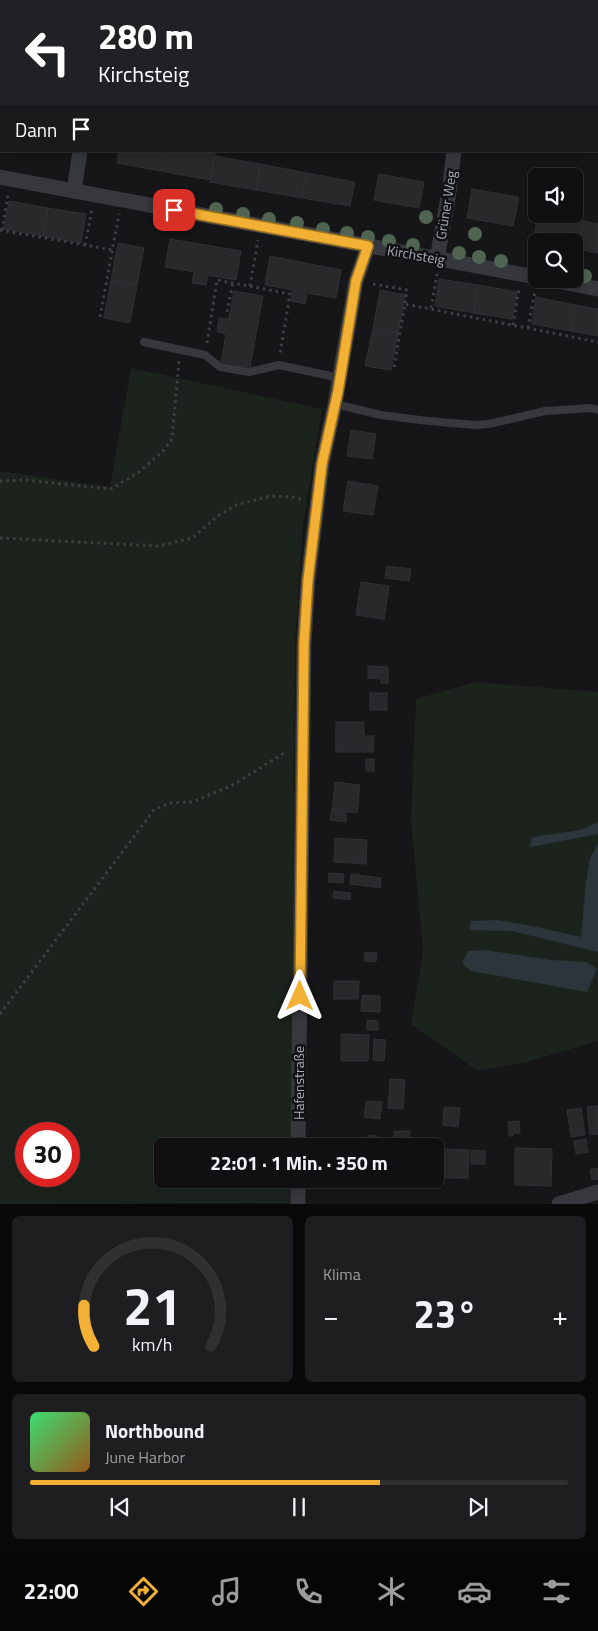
<!DOCTYPE html>
<html lang="de">
<head>
<meta charset="utf-8">
<style>
  :root { --surface:#101012; --page:#1e1e20; --text:#f1f3f6; --muted:#9c9d9f; --line:#303032; --accent:#f2b134 }
  body { margin:0; font-family:"Titillium Web",sans-serif; background:var(--page); color:var(--text); height:100vh; display:flex; flex-direction:column; font-size:19px; white-space:nowrap }
  * { box-sizing:border-box; margin:0 }
  p { font-size:16px; color:var(--muted) }
  .icon { flex:none; width:28px; height:28px; fill:none; stroke:currentColor; stroke-width:2; stroke-linecap:round; stroke-linejoin:round }
  .map { position:relative; height:1204px; overflow:hidden }
  .details { display:flex; flex-direction:column; gap:12px; padding:12px; background:#09090a; flex:1 }
  .details>* { flex:none }
  .guide { position:absolute; left:0px; top:0px; width:599px; height:152px; box-shadow:0 2px 12px #0003,0 0 0 1px var(--line); background:#202124; color:#fff; overflow:hidden }
  .controls { position:absolute; left:528px; top:168px; display:grid; gap:10px }
  .controls a { display:grid; place-items:center; width:55px; height:55px; border-radius:8px; background:var(--surface); box-shadow:0 2px 12px #0003,0 0 0 1px var(--line); font-size:25px }
  .speed { position:absolute; left:15px; top:1122px; display:flex; gap:10px; font-size:25px; font-weight:700; text-align:center }
  .speed>* { display:grid; place-content:center; width:65px; height:65px; border-radius:50%; background:var(--surface); box-shadow:0 2px 12px #0003,0 0 0 1px var(--line); line-height:1 }
  .speed .limit { border:8px solid #d22; background:#fff; color:#111 }
  .pin { position:absolute; display:grid; place-items:center; width:42px; height:42px; color:#fff; margin:-21px; border-radius:10px; box-shadow:0 2px 8px #0006 }
  .me { position:absolute; width:55px; margin:-28px; rotate:0deg; stroke-linejoin:round; filter:drop-shadow(0 0 4px #0008) }
  .turn { display:flex; align-items:center; gap:18px; height:105px; padding:0 15px; font-size:22px }
  .turn .icon { width:65px; height:65px; stroke-width:2.5 }
  .turn b { display:block; font-size:35px; line-height:42px }
  .then { display:flex; align-items:center; height:48px; padding:0 15px; background:#0003; gap:10px; font-size:19px }
  .big { font-size:38px; font-weight:700; line-height:1.1 }
  .details .widget { flex:1; display:flex; flex-direction:column; justify-content:center; gap:8px; min-width:0; padding:0 18px; border-radius:8px; background:var(--page) }
  .details .dial { align-items:center; gap:0 }
  .dial svg { height:130px; overflow:visible; fill:none; stroke:var(--line); stroke-width:7; stroke-linecap:round; text-anchor:middle }
  .dial text { fill:var(--text); stroke:none }
  .song { display:flex; align-items:center; gap:15px }
  .cover { width:60px; height:60px; border-radius:8px; background:linear-gradient(135deg,hsl(140 70% 55%),hsl(30 70% 35%)) }
  .played { height:5px; border-radius:2px; background:linear-gradient(90deg,var(--accent) 65%,var(--line) 65%) }
  .keys { display:flex; justify-content:space-around; direction:ltr }
  .heat { display:flex; justify-content:space-between; align-items:center; font-size:28px; direction:ltr }
  .details .tiles { flex:1; display:grid; gap:12px; grid-template-columns:1fr 1fr }
  .widget:last-child { grid-column:span 2 }
  .trip { position:absolute; left:154px; top:1138px; width:290px; height:50px; border-radius:8px; background:var(--surface); box-shadow:0 2px 12px #0003,0 0 0 1px var(--line); font-weight:700; line-height:50px; text-align:center }
  .dock { display:flex; height:80px; justify-content:space-around; align-items:center; background:#060607; color:var(--muted) }
  .dock .icon { width:35px; height:35px }
  .dock .selected { color:var(--accent) }
  .dock b { font-size:22px; color:var(--text) }
  .map>svg:first-child { display:block }
  .green { fill:#1c231d; fill-rule:evenodd }
  .water { fill:#2c353c }
  .building { fill:#29292c; stroke:#303034 }
  .lines { fill:none; stroke-linecap:round; stroke-linejoin:round }
  .path { stroke:#3d3f44; stroke-width:3; stroke-dasharray:2.5 4; stroke-linecap:butt }
  .lane { stroke:#37383d; stroke-width:8 }
  .street { stroke:#37383d; stroke-width:15 }
  .tree { fill:#506452 }
  .route-casing { stroke:#9d7322; stroke-width:12 }
  .route { stroke:#f2b134; stroke-width:9 }
  .labels { text-anchor:middle; stroke-width:5; stroke-linejoin:round; paint-order:stroke }
  .street-label { font-size:14px; fill:#a8adb8; stroke:#111113 }
</style>
</head>
<body>
<div class="map">
<svg width="598" height="1204" viewBox="0 0 598 1204">
  <rect width="100%" height="100%" fill="#161618"/>
  <g class="green">
    <path d="M131,368L322,409L303,526L295,643L291,1146H162V1179H290V1203L0,1204V471L110,487ZM26,1134H69V1176H26Z"/>
    <path d="M475,682L598,692V1041L526,1062L478,1071L411,1024L423,950L411,819L416,699Z"/>
  </g>
  <g class="water">
    <path d="M598,822V834L530,847L532,837L580,830Z"/>
    <path d="M598,844V952L512,931L469,930L471,921L497,920L533,926L581,937L586,882L590,858Z"/>
    <path d="M485,950L551,960L586,962L597,969L587,992L471,971L462,963L468,951Z"/>
  </g>
  <g class="building">
    <path d="M119,151H165L161,171L117,163Z"/>
    <path d="M165,151H204L215,153L210,180L161,171Z"/>
    <path d="M215,156L260,164L256,190L210,182Z"/>
    <path d="M260,164L307,173L302,198L256,190Z"/>
    <path d="M307,173L355,182L350,206L302,198Z"/>
    <path d="M379,174L424,182L419,208L374,200Z"/>
    <path d="M472,189L519,197L513,226L467,218Z"/>
    <path d="M9,201L48,208L43,236L4,229Z"/>
    <path d="M48,208L86,214L81,243L43,236Z"/>
    <path d="M538,214L584,221L578,249H574V241H533Z"/>
    <path d="M584,221L598,224V253L578,249Z"/>
    <path d="M170,239L241,251L236,280L208,275L206,285L192,283L194,272L165,267Z"/>
    <path d="M118,243L144,248L137,285L111,281Z"/>
    <path d="M270,256L341,270L336,298L307,293L305,304L291,301L293,290L265,285Z"/>
    <path d="M439,279L478,285L474,313L435,306Z"/>
    <path d="M111,281L137,285L130,323L104,318Z"/>
    <path d="M478,285L517,292L512,319L474,313Z"/>
    <path d="M380,290L405,295L398,333L373,329Z"/>
    <path d="M234,291L263,296L250,367L221,362L226,334L217,332L219,318L229,319Z"/>
    <path d="M536,297L575,305L571,331L532,324Z"/>
    <path d="M575,305L598,309V336L571,331Z"/>
    <path d="M373,329L398,333L391,370L365,366Z"/>
    <path d="M351,430L376,434L372,459L347,456Z"/>
    <path d="M348,481L378,486L373,515L343,511Z"/>
    <path d="M387,566L411,569L409,581L385,578Z"/>
    <path d="M361,582L389,586L384,619L356,615Z"/>
    <path d="M368,666L388,667V683H381V679L368,678Z"/>
    <rect x="370" y="693" width="17" height="17"/>
    <path d="M336,722H364V736H374L373,752H336Z"/>
    <rect x="366" y="759" width="8" height="12"/>
    <path d="M335,782L360,785L357,813L332,810Z"/>
    <path d="M332,810L346,812V822L330,820Z"/>
    <path d="M335,838L367,840L366,864L334,862Z"/>
    <path d="M329,873L344,874L343,883L328,882Z"/>
    <path d="M351,874L381,878L380,888L350,884Z"/>
    <path d="M334,891L351,893L350,900L333,898Z"/>
    <path d="M365,952L377,953L376,962L364,961Z"/>
    <path d="M334,981H359L358,999H334Z"/>
    <path d="M362,995L380,996V1012L361,1011Z"/>
    <path d="M367,1020L378,1021V1030H367Z"/>
    <path d="M341,1034L369,1035L368,1061H341Z"/>
    <path d="M374,1039L386,1040L384,1061L373,1060Z"/>
    <path d="M390,1079L405,1080L403,1109L388,1108Z"/>
    <path d="M366,1101L382,1102L380,1119L364,1117Z"/>
    <path d="M598,1106V1134L590,1135L587,1107Z"/>
    <path d="M444,1107L460,1108L458,1127L443,1125Z"/>
    <path d="M581,1108L585,1135L571,1137L567,1110Z"/>
    <path d="M519,1121L520,1133H513V1136H509L508,1122Z"/>
    <rect x="394" y="1131" width="16" height="15"/>
    <path d="M368,1135L377,1136L376,1146H367Z"/>
    <path d="M586,1139L588,1152L576,1154L574,1141Z"/>
    <path d="M515,1148L552,1149L551,1186L515,1185Z"/>
    <path d="M444,1149L469,1150L468,1178H443Z"/>
    <path d="M471,1150L485,1151V1164H471Z"/>
    <path d="M598,1168V1179L592,1180L590,1170Z"/>
    <path d="M334,1179H360L359,1187L333,1185Z"/>
  </g>
  <g class="lines">
    <g class="path">
      <path d="M0,230L113,250"/>
      <path d="M2,230L8,194"/>
      <path d="M85,245L92,209"/>
      <path d="M373,284L407,290L405,304"/>
      <path d="M250,286L258,240"/>
      <path d="M431,308L437,274"/>
      <path d="M227,312L233,283"/>
      <path d="M100,317L119,214"/>
      <path d="M513,325L519,288"/>
      <path d="M528,328L535,292"/>
      <path d="M207,343L217,280L290,294L280,354"/>
      <path d="M394,367L405,304L598,342"/>
      <path d="M0,481L25,480L111,489L126,480L139,472L163,451L172,439L179,361"/>
      <path d="M0,538L158,546L192,538L218,516L236,505L270,496L292,497L301,499"/>
      <path d="M0,1014L154,810L170,803L192,802L231,786L286,752"/>
    </g>
    <g class="lane">
      <path d="M144,342L205,355L220,367L249,372L279,365L340,378"/>
      <path d="M335,404L381,415L428,421L476,425L489,424L545,411L591,408L598,410"/>
    </g>
    <g class="street">
      <path d="M102,0V1"/>
      <path d="M442,0L443,1"/>
      <path d="M0,177L536,277"/>
      <path d="M74,191L80,151"/>
      <path d="M437,259L449,192L454,151"/>
      <path d="M546,279L598,289"/>
      <path d="M298,1146L304,643L308,580L322,464L335,404L356,281L368,246"/>
      <path d="M298,1204V1179"/>
      <path d="M559,1204L598,1192"/>
    </g>
  </g>
  <g class="tree">
    <circle cx="160" cy="199" r="7"/>
    <circle cx="187" cy="204" r="7"/>
    <circle cx="216" cy="209" r="7"/>
    <circle cx="243" cy="214" r="7"/>
    <circle cx="426" cy="217" r="7"/>
    <circle cx="269" cy="219" r="7"/>
    <circle cx="297" cy="223" r="7"/>
    <circle cx="323" cy="229" r="7"/>
    <circle cx="347" cy="233" r="7"/>
    <circle cx="475" cy="234" r="7"/>
    <circle cx="368" cy="237" r="7"/>
    <circle cx="389" cy="241" r="7"/>
    <circle cx="413" cy="245" r="7"/>
    <circle cx="459" cy="253" r="7"/>
    <circle cx="479" cy="257" r="7"/>
    <circle cx="501" cy="261" r="7"/>
    <circle cx="585" cy="276" r="7"/>
  </g>
  <g class="lines">
    <g class="route-casing">
      <path id="route" d="M174,210L368,246L356,281L338,391L322,464L308,580L304,643L300,996"/>
    </g>
    <use href="#route" class="route"/>
  </g>
  <g class="labels">
    <g class="street-label">
      <text transform="translate(446 205) rotate(-81)" y="5">Grüner Weg</text>
      <text transform="translate(416 255) rotate(10)" y="5">Kirchsteig</text>
      <text transform="translate(299 1083) rotate(-90)" y="5">Hafenstraße</text>
    </g>
  </g>
</svg>
<div class="controls">
<a><svg class="icon" aria-label="sound" viewBox="0 0 24 24"><path d="M4 9h4l5-4v14l-5-4H4zM17 9q2 3 0 6"/></svg></a>
<a><svg class="icon" aria-label="search" viewBox="0 0 24 24"><circle cx="10" cy="10" r="6"/><path d="M15 15l6 6"/></svg></a>
</div>
<div class="speed"><div class="limit">30</div></div>
<div class="pin" style="left:174px;top:210px;background:#d93025"><svg class="icon" aria-label="arrive" viewBox="0 0 24 24"><path d="M6 21V4h12l-3 4 3 4H6"/></svg></div>
<svg class="me" style="left:300px;top:996px" viewBox="-20 -20 40 40"><path d="M0-17L14 15 0 8-14 15z" fill="#f2b134" stroke="#fff" stroke-width="4"/></svg>
<div class="trip">22:01 · 1 Min. · 350 m</div>
<div class="guide">
<div class="turn"><svg class="icon" aria-label="left" viewBox="0 0 24 24"><path d="M17 20v-9H6M10 6l-5 5 5 5"/></svg><div><b>280 m</b>Kirchsteig</div></div>
<div class="then">Dann<svg class="icon" aria-label="arrive" viewBox="0 0 24 24"><path d="M6 21V4h12l-3 4 3 4H6"/></svg></div>
</div>
</div>
<section class="details">
<div class="tiles">
<div class="widget dial"><svg viewBox="0 0 100 80">
<path d="M14 69A42 42 0 1 1 86 69"/>
<path d="M14 69A42 42 0 0 1 8 44" stroke="#f2b134"/>
<text x="50" y="56" font-size="32" font-weight="700">21</text>
<text x="50" y="72" font-size="11">km/h</text>
</svg></div>
<div class="widget"><p>Klima</p>
<div class="heat"><a>−</a><b class="big">23°</b><a>+</a></div>
</div>
<div class="widget">
<div class="song"><i class="cover"></i><div><b>Northbound</b><p>June Harbor</p></div></div>
<div class="played"></div>
<div class="keys"><svg class="icon" aria-label="previous" viewBox="0 0 24 24"><path d="M18 5L8 12l10 7zM5 5v14"/></svg><svg class="icon" aria-label="pause" viewBox="0 0 24 24"><path d="M8 5v14M16 5v14"/></svg><svg class="icon" aria-label="next" viewBox="0 0 24 24"><path d="M6 5l10 7-10 7zM19 5v14"/></svg></div>
</div>
</div>
</section>
<nav class="dock">
<b>22:00</b>
<svg class="icon selected" aria-label="directions" viewBox="0 0 24 24"><path d="M12 3l9 9-9 9-9-9zM9 14v-3h6M13 9l2 2-2 2"/></svg>
<svg class="icon" aria-label="music" viewBox="0 0 24 24"><path d="M9 18V5l10-2v13"/><circle cx="6" cy="18" r="3"/><circle cx="16" cy="16" r="3"/></svg>
<svg class="icon" aria-label="phone" viewBox="0 0 24 24"><path d="M5 4h4l2 5-3 2q2 4 5 5l2-3 5 2v4C11 20 4 13 5 4z"/></svg>
<svg class="icon" aria-label="climate" viewBox="0 0 24 24"><path d="M12 3v18M4 7l16 10M4 17L20 7"/></svg>
<svg class="icon" aria-label="car" viewBox="0 0 24 24"><path d="M5 17H2v-5l4-1 3-4h7l3 4 3 1v5h-3M9 17h6M6 11h13"/><circle cx="7" cy="17" r="2"/><circle cx="17" cy="17" r="2"/></svg>
<svg class="icon" aria-label="filters" viewBox="0 0 24 24"><path d="M4 7h16M4 17h16"/><circle cx="9" cy="7" r="2"/><circle cx="15" cy="17" r="2"/></svg>
</nav>
</body>
</html>
